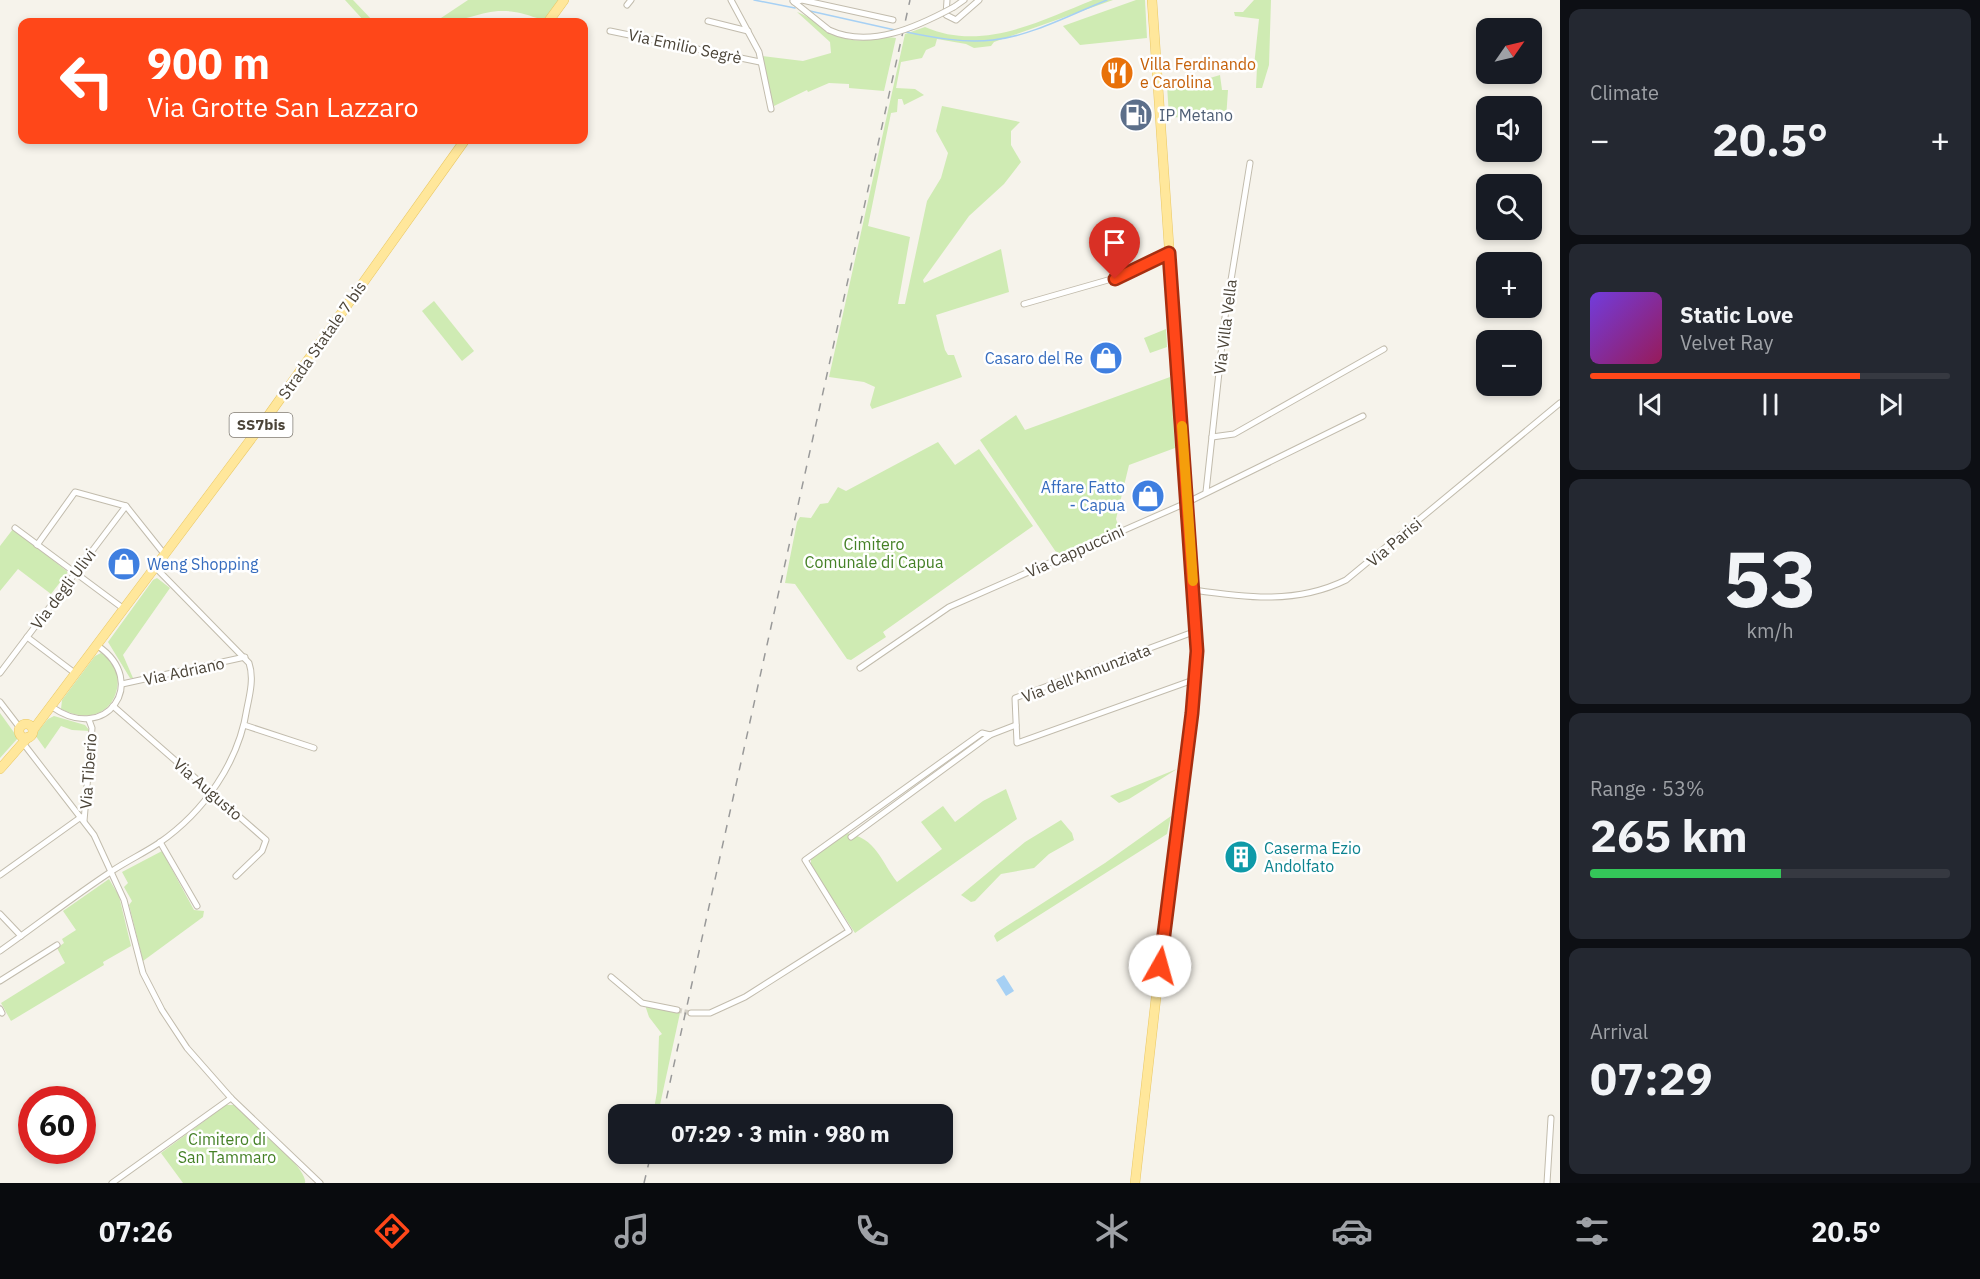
<!DOCTYPE html>
<html lang="en">
<head>
<meta charset="utf-8">
<style>
  :root { --surface:#171b24; --page:#242831; --text:#f1f3f6; --muted:#9ea1a6; --line:#363941; --accent:#ff4719 }
  body { margin:0; font-family:"IBM Plex Sans",sans-serif; background:var(--page); color:var(--text); height:100vh; display:flex; flex-direction:column; font-size:22px; white-space:nowrap }
  * { box-sizing:border-box; margin:0 }
  p { font-size:20px; color:var(--muted) }
  .icon { flex:none; width:33px; height:33px; fill:none; stroke:currentColor; stroke-width:2; stroke-linecap:round; stroke-linejoin:round }
  .map { position:relative; flex:1; overflow:hidden }
  .details { display:flex; flex-direction:column; gap:9px; padding:9px; background:#0d0f14; width:420px }
  .details>* { flex:none }
  .guide { position:absolute; left:18px; top:18px; width:570px; height:126px; border-radius:12px; box-shadow:0 3px 9px #0003; background:#ff4719; color:#fff; overflow:hidden }
  .needle { width:39px; rotate:56deg }
  .controls { position:absolute; left:1476px; top:18px; display:grid; gap:12px }
  .controls a { display:grid; place-items:center; width:66px; height:66px; border-radius:12px; background:var(--surface); box-shadow:0 3px 9px #0003; font-size:30px }
  .speed { position:absolute; left:18px; top:1086px; display:flex; gap:12px; font-size:30px; font-weight:700; text-align:center }
  .speed>* { display:grid; place-content:center; width:78px; height:78px; border-radius:50%; background:var(--surface); box-shadow:0 3px 9px #0003; line-height:1 }
  .speed .limit { border:9px solid #d22; background:#fff; color:#111 }
  .pin { position:absolute; display:grid; place-items:center; width:51px; height:51px; color:#fff; margin:-62px -26px; border-radius:50% 50% 50% 0; rotate:-45deg; box-shadow:0 0 6px #0007 }
  .pin .icon { rotate:45deg }
  .me { position:absolute; width:66px; margin:-33px; rotate:7deg; stroke-linejoin:round; filter:drop-shadow(0 0 4px #0008) }
  .turn { display:flex; align-items:center; gap:21px; height:126px; padding:0 30px; font-size:27px }
  .turn .icon { width:78px; height:78px; stroke-width:2.5 }
  .turn b { display:block; font-size:42px; line-height:51px }
  .big { font-size:45px; font-weight:700; line-height:1.1 }
  .details .tile { flex:1; display:flex; flex-direction:column; justify-content:center; gap:9px; min-width:0; padding:0 21px; border-radius:12px; background:var(--page) }
  .details .dial { align-items:center; gap:0 }
  .dial b { font-size:78px; line-height:1 }
  .song { display:flex; align-items:center; gap:18px }
  .cover { width:72px; height:72px; border-radius:9px; background:linear-gradient(135deg,hsl(260 70% 55%),hsl(330 70% 35%)) }
  .played { height:6px; border-radius:3px; background:linear-gradient(90deg,var(--accent) 75%,var(--line) 75%) }
  .keys { display:flex; justify-content:space-around; direction:ltr }
  .heat { display:flex; justify-content:space-between; align-items:center; font-size:33px; direction:ltr }
  .charge { height:9px; border-radius:4px; background:linear-gradient(90deg,#34c759 53%,var(--line) 0) }
  .trip { position:absolute; left:608px; top:1104px; width:345px; height:60px; border-radius:12px; background:var(--surface); box-shadow:0 3px 9px #0003; font-weight:700; line-height:60px; text-align:center }
  .tab-bar { display:flex; height:96px; justify-content:space-around; align-items:center; background:#090b0e; color:var(--muted) }
  .tab-bar .icon { width:42px; height:42px }
  .tab-bar .selected { color:var(--accent) }
  .tab-bar b { font-size:27px; color:var(--text) }
  main { display:flex; flex:1; min-height:0 }
  .map>svg:first-child { display:block }
  .green { fill:#cfebb3 }
  .water { fill:#a6d0f4 }
  .lines { fill:none; stroke-linecap:round; stroke-linejoin:round }
  .stream { stroke:#a6d0f4; stroke-width:1.5 }
  .street-tunnel { stroke:#d4d0c7; stroke-width:5; stroke-dasharray:5 2.5; stroke-linecap:butt }
  .street-casing { stroke:#c2bcad; stroke-width:7 }
  .primary-casing { stroke:#eac865; stroke-width:10 }
  .street { stroke:#fff; stroke-width:5 }
  .primary { stroke:#ffe79b; stroke-width:9 }
  .rail { stroke:#999; stroke-width:1.5; stroke-dasharray:8 8; stroke-linecap:butt }
  .street-bridge-casing { stroke:#c2bcad; stroke-width:7; stroke-linecap:butt }
  .street-bridge { stroke:#fff; stroke-width:5 }
  .route-casing { stroke:#a62e10; stroke-width:15 }
  .route { stroke:#ff4719; stroke-width:10 }
  .slow { stroke:#f59e0b; stroke-width:10 }
  .labels { text-anchor:middle; stroke-width:5; stroke-linejoin:round; paint-order:stroke }
  .shield { fill:#fff; stroke:#817c74; stroke-width:1.5 }
  .shield-label { font-size:15px; font-weight:bold; fill:#4b4438 }
  .street-label { font-size:16px; fill:#4b4438; stroke:#fff }
  .food-label { font-size:16px; fill:#c56008; stroke:#fff; text-anchor:start }
  .service-label { font-size:16px; fill:#4e5e75; stroke:#fff; text-anchor:start }
  .shop-label { font-size:16px; fill:#366cbe; stroke:#fff; text-anchor:end }
  .park-label { font-size:16px; fill:#458127; stroke:#fff }
  .culture-label { font-size:16px; fill:#0d838f; stroke:#fff; text-anchor:start }
</style>
</head>
<body>
<main>
<div class="map">
<svg width="1560" height="1183" viewBox="0 0 1560 1183">
  <rect width="100%" height="100%" fill="#f6f3eb"/>
  <g class="green">
    <path d="M345,0H353L374,22H365Z"/>
    <path d="M468,0H560L544,22H534L537,18C487,0 480,22 435,22Z"/>
    <path d="M1093,0H1113L994,42L991,46L974,48L966,44L937,39L935,46L926,50L922,58L901,62L896,88L915,89L924,95L904,105L902,99H898L897,112L891,113L868,226L910,237L898,304H905L927,201L941,178L948,153L936,131L942,106L1020,122L1011,131V145L1021,162L1004,184L969,216L923,280L924,283L1001,249L1009,292L936,315L945,350L948,355H954L962,377L872,409L870,405L875,387L864,382L829,377L905,34L925,27C982,52 1040,21 1093,0Z"/>
    <path d="M1136,0H1145L1147,38L1080,45L1063,26Z"/>
    <path d="M1254,0H1271L1269,65L1262,88H1256L1257,67L1254,66L1259,19L1235,16L1234,12H1243Z"/>
    <path d="M797,12C818,20 825,36 853,40C867,42 883,35 896,38L884,91L849,88V84L829,83L808,92L807,90L774,106L763,74L762,56L803,61L831,53L830,42Z"/>
    <path d="M1220,75L1222,90H1228L1226,119L1169,117L1167,85L1190,84Z"/>
    <path d="M434,301L474,351L462,361L422,311Z"/>
    <path d="M1166,329L1167,347L1150,353L1144,338Z"/>
    <path d="M1170,377L1175,448L1129,465L1116,519L1119,528L1058,555L980,440L1016,415L1025,430Z"/>
    <path d="M938,442L955,465L979,449L1033,526L883,632L886,637L851,660L847,659L795,584L785,583L797,522L800,517L811,518L820,504L828,503L838,487L846,491Z"/>
    <path d="M13,529L68,572L51,594L18,569L0,591V546Z"/>
    <path d="M157,578L170,588L123,655L133,678H130L108,642L153,580Z"/>
    <path d="M101,653C134,667 117,737 61,709L62,700L95,656Z"/>
    <path d="M0,713L18,738L0,758Z"/>
    <path d="M54,716L85,725L90,731L72,730L61,726L45,749L35,735L48,719Z"/>
    <path d="M1177,769L1129,799L1119,803L1110,796Z"/>
    <path d="M1006,789L1017,819L855,933L811,866V857L846,833C876,837 882,863 897,882L942,849L921,822L943,806L955,822L983,801Z"/>
    <path d="M1171,816L1167,834L997,942L994,936L996,933L1105,863Z"/>
    <path d="M1061,820L1072,833L1074,840L1049,854L1034,868L1001,874L975,901L971,902L961,895L1025,842Z"/>
    <path d="M162,851L194,910L204,911L203,917L143,961L129,905L132,901L124,887L128,883L122,872Z"/>
    <path d="M109,879L119,896L131,946L103,962L104,965L11,1021L1,1003L65,963L57,948L64,943L62,939L76,930L63,911Z"/>
    <path d="M645,1005L680,1013L658,1114H653L657,1092L659,1036L662,1034L649,1017Z"/>
    <path d="M226,1105H234C247,1117 309,1169 305,1183H183L161,1153Z"/>
  </g>
  <path class="water" d="M1004,975L1014,991L1006,996L996,980Z"/>
  <g class="lines">
    <g class="stream">
      <path d="M754,0L795,8"/>
      <path d="M810,11L895,30"/>
      <path d="M906,32C935,38 964,43 993,40C1031,36 1072,14 1107,0"/>
    </g>
    <path class="street-tunnel" d="M677,1010L691,1013"/>
    <g class="street-casing">
      <g id="street">
        <path d="M731,0L759,52L771,109"/>
        <path d="M947,0L946,15L956,20L979,0"/>
        <path d="M793,1L829,30"/>
        <path d="M794,2L802,0L893,20"/>
        <path d="M627,5L631,0"/>
        <path d="M954,7L964,0"/>
        <path d="M708,21L748,31"/>
        <path d="M610,31L760,62"/>
        <path d="M1024,304L1115,278L1169,253"/>
        <path d="M1212,437L1234,434L1384,349"/>
        <path d="M1206,492L1225,317L1250,163"/>
        <path d="M15,528L124,609"/>
        <path d="M37,545L75,492L126,506L165,555"/>
        <path d="M1194,590C1247,598 1297,604 1346,580L1560,403"/>
        <path d="M27,637L76,674"/>
        <path d="M860,668L949,607L1186,503L1363,416"/>
        <path d="M0,673L126,506"/>
        <path d="M1196,679L1017,743L1015,698L1196,631"/>
        <path d="M122,684L245,657"/>
        <path d="M0,702L20,728"/>
        <path d="M113,706L266,840L262,851L236,876"/>
        <path d="M52,707C106,745 150,682 98,646"/>
        <path d="M244,725L314,748"/>
        <path d="M23,743L94,835L124,900L143,973L162,1010L187,1048L231,1098L320,1183"/>
        <path d="M84,821L92,728L89,720"/>
        <path d="M851,837L990,735"/>
        <path d="M160,842L197,906"/>
        <path d="M0,875L81,817"/>
        <path d="M0,914L21,936"/>
        <path d="M0,951C37,925 74,896 112,871C127,861 144,853 159,843C204,812 239,762 247,708C250,694 254,677 249,663L156,568"/>
        <path d="M611,977L642,1003L677,1010"/>
        <path d="M0,981L57,945"/>
        <path d="M0,1009L2,1013"/>
        <path d="M691,1013H710L745,997L849,931L805,860L982,733L990,735L1016,725"/>
        <path d="M112,1183L231,1098"/>
        <path d="M1547,1183L1551,1118"/>
      </g>
    </g>
    <g class="primary-casing">
      <g id="primary">
        <path d="M548,22L564,0"/>
        <circle cx="26" cy="731" r="7"/>
        <path d="M33,730L263,423L465,140"/>
        <path d="M0,769L28,737"/>
        <path d="M1135,1183L1157,989L1192,713L1197,651L1152,0"/>
      </g>
    </g>
    <use href="#street" class="street"/>
    <use href="#primary" class="primary"/>
    <g class="rail">
      <path d="M663,1114L910,0"/>
      <path d="M644,1183L651,1154"/>
    </g>
    <g class="street-bridge-casing">
      <path id="street-bridge" d="M829,30C870,49 917,27 954,7"/>
    </g>
    <use href="#street-bridge" class="street-bridge"/>
  </g>
  <g class="lines">
    <g class="route-casing">
      <path id="route" d="M1115,279L1169,253L1197,651L1192,713L1160,966"/>
    </g>
    <use href="#route" class="route"/>
    <path class="slow" d="M1182,426L1193,581"/>
  </g>
  <defs>
    <g id="restaurant-disc" transform="scale(1.725)"><circle r="9.5" fill="#e8710a" stroke="#fff"/><path d="M-5-6h1v4h1v-4h1v4h1v-4h1v5L-1.5 .5V6h-2V.5L-5-1ZM5-6V6H3V1.5H1.5Q1.5-4 5-6Z" fill="#fff"/></g>
    <g id="fuel-disc" transform="scale(1.725)"><circle r="9.5" fill="#5c6f8a" stroke="#fff"/><path d="M-5.5-6h7V0h2V4h1.3V-2.5L3-4.5l.8-.8L6-3V5H2.5V1h-1V6h-7ZM-4.2-4.7v3.2H.2V-4.7Z" fill="#fff"/></g>
    <g id="shop-disc" transform="scale(1.725)"><circle r="9.5" fill="#3f7fe0" stroke="#fff"/><path d="M-5-2.5h2.3a2.7 3.5 0 0 1 5.4 0H5L5.5 6h-11ZM-1.5-2.5h3a1.5 2.3 0 0 0-3 0Z" fill="#fff"/></g>
    <g id="building-disc" transform="scale(1.725)"><circle r="9.5" fill="#0f9aa8" stroke="#fff"/><path d="M-4-6H4V6H1V3H-1V6H-4ZM-2.5-4.3h1.7v1.8h-1.7ZM.8-4.3h1.7v1.8H.8ZM-2.5-1h1.7V.8h-1.7ZM.8-1h1.7V.8H.8Z" fill="#fff"/></g>
  </defs>
  <g fill-rule="evenodd">
    <use href="#restaurant-disc" x="1117" y="73"/>
    <use href="#fuel-disc" x="1136" y="115"/>
    <use href="#shop-disc" x="1106" y="358"/>
    <use href="#shop-disc" x="1148" y="496"/>
    <use href="#shop-disc" x="124" y="564"/>
    <use href="#building-disc" x="1241" y="857"/>
  </g>
  <g class="labels">
    <rect class="shield" x="229.5" y="413" width="63" height="24" rx="4.5"/>
    <g class="shield-label">
      <text x="261" y="430">SS7bis</text>
    </g>
    <g class="street-label">
      <text transform="translate(685 46) rotate(12)" y="6">Via Emilio Segrè</text>
      <text transform="translate(1225 327) rotate(-83)" y="6">Via Villa Vella</text>
      <text transform="translate(322 340) rotate(-55)" y="6">Strada Statale 7 bis</text>
      <text transform="translate(1394 542) rotate(-40)" y="6">Via Parisi</text>
      <text transform="translate(1075 551) rotate(-24)" y="6">Via Cappuccini</text>
      <text transform="translate(63 589) rotate(-53)" y="6">Via degli Ulivi</text>
      <text transform="translate(184 671) rotate(-12)" y="6">Via Adriano</text>
      <text transform="translate(1086 673) rotate(-21)" y="6">Via dell'Annunziata</text>
      <text transform="translate(88 771) rotate(-86)" y="6">Via Tiberio</text>
      <text transform="translate(208 789) rotate(41)" y="6">Via Augusto</text>
    </g>
    <g class="food-label">
      <text x="1140" y="70">Villa Ferdinando<tspan x="1140" dy="18">e Carolina</tspan></text>
    </g>
    <g class="service-label">
      <text x="1159" y="121">IP Metano</text>
    </g>
    <g class="shop-label">
      <text x="1083" y="364">Casaro del Re</text>
      <text x="1125" y="493">Affare Fatto<tspan x="1125" dy="18">- Capua</tspan></text>
      <text x="147" y="570" text-anchor="start">Weng Shopping</text>
    </g>
    <g class="park-label">
      <text x="874" y="550">Cimitero<tspan x="874" dy="18">Comunale di Capua</tspan></text>
      <text x="227" y="1145">Cimitero di<tspan x="227" dy="18">San Tammaro</tspan></text>
    </g>
    <g class="culture-label">
      <text x="1264" y="854">Caserma Ezio<tspan x="1264" dy="18">Andolfato</tspan></text>
    </g>
  </g>
</svg>
<div class="controls">
<a><svg class="needle" viewBox="-14 -14 28 28"><path d="M0-13l5 13h-10z" fill="#e53935"/><path d="M0 13l5-13h-10z" fill="#9ea1a6"/></svg></a>
<a><svg class="icon" aria-label="sound" viewBox="0 0 24 24"><path d="M4 9h4l5-4v14l-5-4H4zM17 9q2 3 0 6"/></svg></a>
<a><svg class="icon" aria-label="search" viewBox="0 0 24 24"><circle cx="10" cy="10" r="6"/><path d="M15 15l6 6"/></svg></a>
<a>+</a>
<a>−</a>
</div>
<div class="speed"><div class="limit">60</div></div>
<div class="pin" style="left:1115px;top:279px;background:#d93025"><svg class="icon" aria-label="arrive" viewBox="0 0 24 24"><path d="M6 21V4h12l-3 4 3 4H6"/></svg></div>
<svg class="me" style="left:1160px;top:966px" viewBox="-20 -20 40 40"><circle r="19" fill="#fff"/><path d="M0-13L10 11 0 6-10 11z" fill="#ff4719"/></svg>
<div class="trip">07:29 · 3 min · 980 m</div>
<div class="guide">
<div class="turn"><svg class="icon" aria-label="left" viewBox="0 0 24 24"><path d="M17 20v-9H6M10 6l-5 5 5 5"/></svg><div><b>900 m</b>Via Grotte San Lazzaro</div></div>
</div>
</div>
<section class="details">
<div class="tile"><p>Climate</p>
<div class="heat"><a>−</a><b class="big">20.5°</b><a>+</a></div>
</div>
<div class="tile">
<div class="song"><i class="cover"></i><div><b>Static Love</b><p>Velvet Ray</p></div></div>
<div class="played"></div>
<div class="keys"><svg class="icon" aria-label="previous" viewBox="0 0 24 24"><path d="M18 5L8 12l10 7zM5 5v14"/></svg><svg class="icon" aria-label="pause" viewBox="0 0 24 24"><path d="M8 5v14M16 5v14"/></svg><svg class="icon" aria-label="next" viewBox="0 0 24 24"><path d="M6 5l10 7-10 7zM19 5v14"/></svg></div>
</div>
<div class="tile dial"><b>53</b><p>km/h</p></div>
<div class="tile"><p>Range · 53%</p><b class="big">265 km</b><div class="charge"></div></div>
<div class="tile"><p>Arrival</p><b class="big">07:29</b></div>
</section>
</main>
<nav class="tab-bar">
<b>07:26</b>
<svg class="icon selected" aria-label="directions" viewBox="0 0 24 24"><path d="M12 3l9 9-9 9-9-9zM9 14v-3h6M13 9l2 2-2 2"/></svg>
<svg class="icon" aria-label="music" viewBox="0 0 24 24"><path d="M9 18V5l10-2v13"/><circle cx="6" cy="18" r="3"/><circle cx="16" cy="16" r="3"/></svg>
<svg class="icon" aria-label="phone" viewBox="0 0 24 24"><path d="M5 4h4l2 5-3 2q2 4 5 5l2-3 5 2v4C11 20 4 13 5 4z"/></svg>
<svg class="icon" aria-label="climate" viewBox="0 0 24 24"><path d="M12 3v18M4 7l16 10M4 17L20 7"/></svg>
<svg class="icon" aria-label="car" viewBox="0 0 24 24"><path d="M5 17H2v-5l4-1 3-4h7l3 4 3 1v5h-3M9 17h6M6 11h13"/><circle cx="7" cy="17" r="2"/><circle cx="17" cy="17" r="2"/></svg>
<svg class="icon" aria-label="filters" viewBox="0 0 24 24"><path d="M4 7h16M4 17h16"/><circle cx="9" cy="7" r="2"/><circle cx="15" cy="17" r="2"/></svg>
<b>20.5°</b>
</nav>
</body>
</html>
